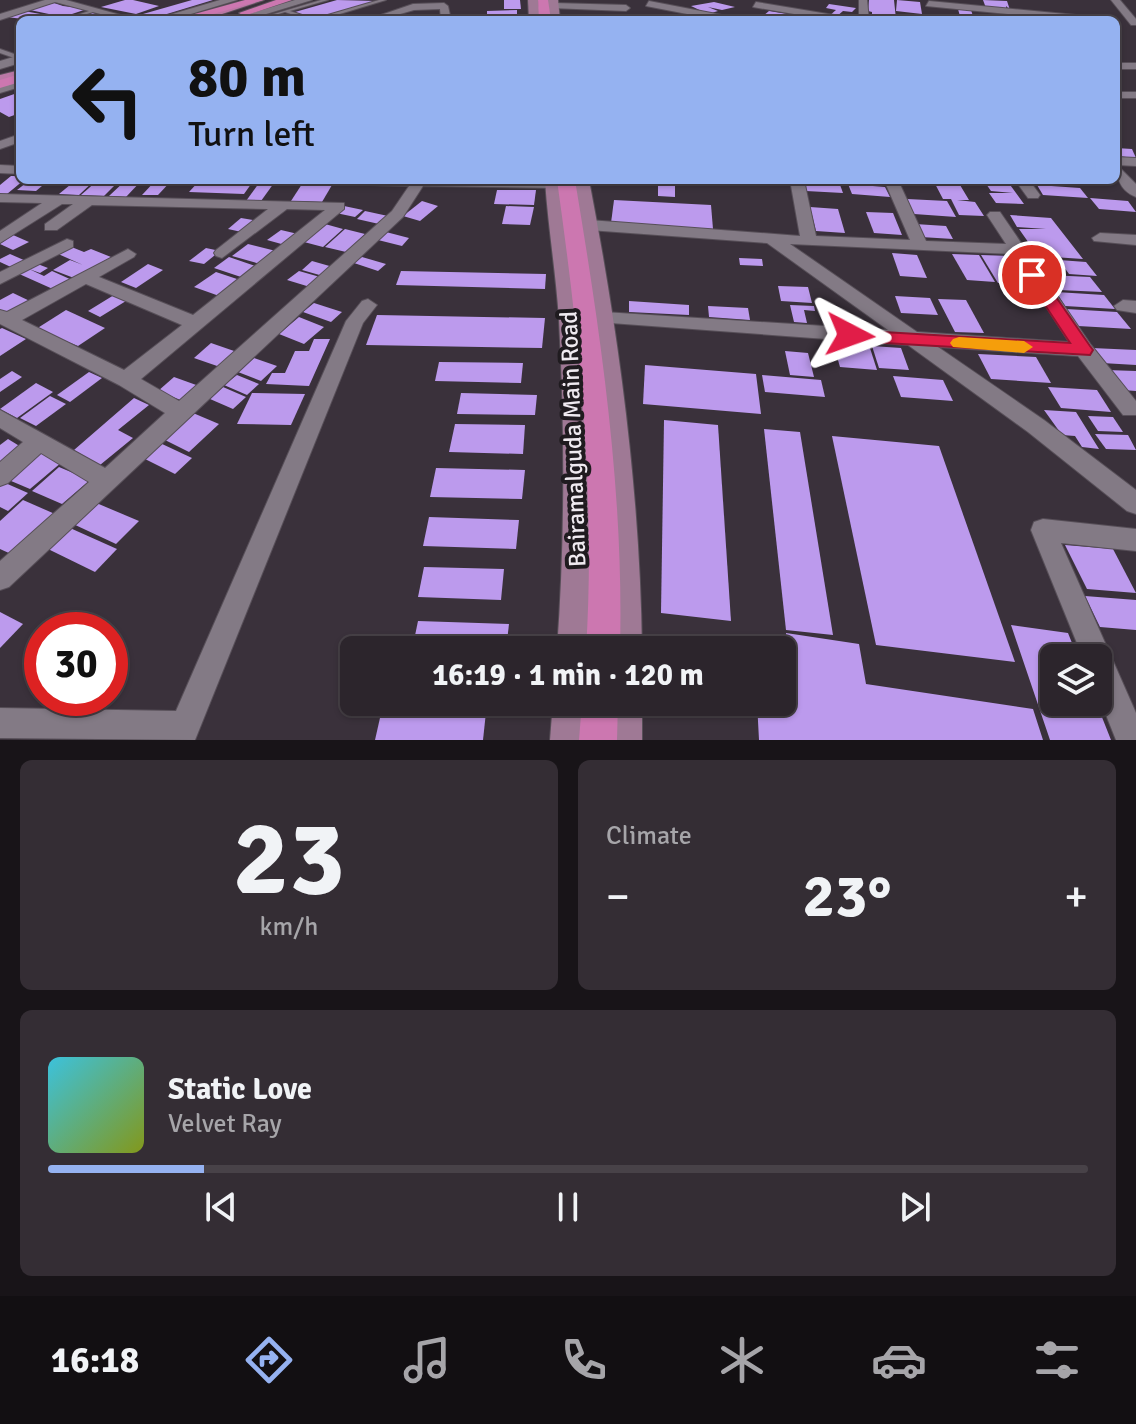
<!DOCTYPE html>
<html lang="en">
<head>
<meta charset="utf-8">
<style>
  :root { --surface:#2c252c; --page:#342d34; --text:#f1f3f6; --muted:#a6a5a9; --line:#484248; --accent:#95b2f1 }
  body { margin:0; font-family:Signika,sans-serif; background:var(--page); color:var(--text); height:100vh; display:flex; flex-direction:column; font-size:30px; white-space:nowrap }
  * { box-sizing:border-box; margin:0 }
  p { font-size:26px; color:var(--muted) }
  .icon { flex:none; width:44px; height:44px; fill:none; stroke:currentColor; stroke-width:2; stroke-linecap:round; stroke-linejoin:round }
  .map { position:relative; height:740px; overflow:hidden }
  .panel { display:flex; flex-direction:column; gap:20px; padding:20px; background:#181418; flex:1 }
  .panel>* { flex:none }
  .guide { position:absolute; left:16px; top:16px; width:1104px; height:168px; border-radius:12px; box-shadow:0 2px 6px #0004,0 0 0 2px var(--line); background:#95b2f1; color:#111; overflow:hidden }
  .tools { position:absolute; left:1040px; top:644px; display:grid; gap:16px }
  .tools a { display:grid; place-items:center; width:72px; height:72px; border-radius:12px; background:var(--surface); box-shadow:0 2px 6px #0004,0 0 0 2px var(--line); font-size:40px }
  .speed { position:absolute; left:24px; top:612px; display:flex; gap:16px; font-size:40px; font-weight:700; text-align:center }
  .speed>* { display:grid; place-content:center; width:104px; height:104px; border-radius:50%; background:var(--surface); box-shadow:0 2px 6px #0004,0 0 0 2px var(--line); line-height:1 }
  .speed .limit { border:12px solid #d22; background:#fff; color:#111 }
  .pin { position:absolute; display:grid; place-items:center; width:68px; height:68px; color:#fff; margin:-34px; border:4px solid #fff; border-radius:50%; box-shadow:0 2px 8px #0007 }
  .me { position:absolute; width:88px; margin:-44px; rotate:94deg; stroke-linejoin:round; filter:drop-shadow(0 0 6px #0008) }
  .turn { display:flex; align-items:center; gap:28px; height:168px; padding:0 40px; font-size:36px }
  .turn .icon { width:104px; height:104px; stroke-width:2.5 }
  .turn b { display:block; font-size:56px; line-height:68px }
  .big { font-size:60px; font-weight:800; line-height:1.1 }
  .panel .card { flex:1; display:flex; flex-direction:column; justify-content:center; gap:12px; min-width:0; padding:0 28px; border-radius:12px; background:var(--page) }
  .panel .dial { align-items:center; gap:0 }
  .dial b { font-size:104px; line-height:1 }
  .song { display:flex; align-items:center; gap:24px }
  .cover { width:96px; height:96px; border-radius:12px; background:linear-gradient(135deg,hsl(190 70% 55%),hsl(70 70% 35%)) }
  .played { height:8px; border-radius:4px; background:linear-gradient(90deg,var(--accent) 15%,var(--line) 15%) }
  .keys { display:flex; justify-content:space-around; direction:ltr }
  .heat { display:flex; justify-content:space-between; align-items:center; font-size:44px; direction:ltr }
  .panel .tiles { flex:1; display:grid; gap:20px; grid-template-columns:1fr 1fr }
  .card:last-child { grid-column:span 2 }
  .trip { position:absolute; left:340px; top:636px; width:456px; height:80px; border-radius:12px; background:var(--surface); box-shadow:0 2px 6px #0004,0 0 0 2px var(--line); font-weight:800; line-height:80px; text-align:center }
  .menu { display:flex; height:128px; justify-content:space-around; align-items:center; background:#120f12; color:var(--muted) }
  .menu .icon { width:56px; height:56px }
  .menu .active { color:var(--accent) }
  .menu b { font-size:36px; color:var(--text) }
  .map>svg:first-child { display:block }
  .building { fill:#bc9aed }
  .lines { fill:none; stroke-linecap:round; stroke-linejoin:round }
  .service-casing { stroke:#574f58; stroke-width:2 }
  .minor-casing { stroke:#574f58; stroke-width:2 }
  .tertiary-casing { stroke:#574f58; stroke-width:2 }
  .secondary-casing { stroke:#574f58; stroke-width:2 }
  .primary-casing { stroke:#574f58; stroke-width:2 }
  .trunk-casing { stroke:#574f58; stroke-width:2 }
  .service { fill:#837a85; fill-rule:evenodd }
  .minor { fill:#837a85; fill-rule:evenodd }
  .tertiary { fill:#837a85; fill-rule:evenodd }
  .secondary { fill:#9f7995; fill-rule:evenodd }
  .primary { fill:#ba78a5; fill-rule:evenodd }
  .trunk { fill:#cc77b0; fill-rule:evenodd }
  .route { fill:#e11d48; stroke:#92132f; stroke-width:2 }
  .slow { fill:#f59e0b }
  .labels { text-anchor:middle; stroke-width:8; stroke-linejoin:round; paint-order:stroke }
  .street-label { font-size:24px; fill:#efeaf0; stroke:#1f1b1f }
</style>
</head>
<body>
<div class="map">
<svg width="1136" height="740" viewBox="0 0 1136 740">
  <rect width="100%" height="100%" fill="#3a313b"/>
  <g class="building">
    <path d="M125,0H133L159,6L136,14L101,7Z"/>
    <path d="M192,0H213L157,17L143,14Z"/>
    <path d="M337,0L377,1L314,19L295,12Z"/>
    <path d="M504,0H520L521,9H504Z"/>
    <path d="M869,0H894L896,19L872,20V12L868,11Z"/>
    <path d="M897,0L920,2L922,14L896,11Z"/>
    <path d="M983,0L1007,1L1010,10L1006,6V10L986,8Z"/>
    <path d="M714,2L735,7L722,10L708,7L718,11L708,14L691,6Z"/>
    <path d="M54,3L63,6L87,9L63,17L30,10Z"/>
    <path d="M829,4L856,8L852,12L843,11L836,17L829,16L836,10L826,8Z"/>
    <path d="M958,9L971,10L973,16L990,20H961Z"/>
    <path d="M517,10V15L487,16V11Z"/>
    <path d="M24,11L46,15L32,20L6,17Z"/>
    <path d="M769,11L799,16L794,20L763,16Z"/>
    <path d="M92,13L118,19V20H73Z"/>
    <path d="M20,92V113L9,117L0,112V99Z"/>
    <path d="M1116,148L1132,149L1136,158L1116,156Z"/>
    <path d="M11,176H20V180H24L7,194H0V185Z"/>
    <path d="M30,180H49L36,191L17,190Z"/>
    <path d="M76,180H95L79,195L59,194Z"/>
    <path d="M98,180H120L104,196L81,195Z"/>
    <path d="M126,180H142L126,197L109,196Z"/>
    <path d="M156,180H172L158,195H142Z"/>
    <path d="M200,180H254L244,194L189,192Z"/>
    <path d="M804,180L839,182L843,193L806,191Z"/>
    <path d="M933,180H957L969,200H957L975,202L984,216L959,215L951,199H943Z"/>
    <path d="M984,181L1008,182L1024,204L996,203L989,193H1013L991,191Z"/>
    <path d="M259,183H274L261,201H246Z"/>
    <path d="M302,184L332,185L322,202L291,201Z"/>
    <path d="M658,184L675,185V197L658,196Z"/>
    <path d="M848,184L885,187L890,197L852,194Z"/>
    <path d="M1037,185L1080,188L1088,198L1043,195Z"/>
    <path d="M497,190H536L534,205L494,204Z"/>
    <path d="M1090,198L1128,201L1136,212L1099,209Z"/>
    <path d="M907,199L947,201L956,217L914,214Z"/>
    <path d="M614,200L711,205L713,229L611,223Z"/>
    <path d="M422,201L438,206L420,221L403,216Z"/>
    <path d="M344,206L363,210L355,217L336,213Z"/>
    <path d="M506,206L534,207L530,225L502,224Z"/>
    <path d="M810,207L838,209L845,233L816,231Z"/>
    <path d="M365,211L388,216L379,224L357,219Z"/>
    <path d="M866,212L893,213L902,235L874,233Z"/>
    <path d="M1010,215L1051,218L1083,259L1038,256L1019,229H1046L1017,227Z"/>
    <path d="M241,218L259,221L246,233L228,229Z"/>
    <path d="M325,224L343,229L323,247L304,242Z"/>
    <path d="M915,224L946,226L953,239L921,237Z"/>
    <path d="M345,229L365,234L346,252L325,247Z"/>
    <path d="M281,230L298,234L285,245L267,240Z"/>
    <path d="M386,232L409,238L402,246L378,240Z"/>
    <path d="M13,235L29,242L13,250L0,244Z"/>
    <path d="M248,244L276,251L260,264L232,256Z"/>
    <path d="M69,246L84,252L91,249L111,257L74,278L53,270L70,260L83,265L56,253Z"/>
    <path d="M206,248L220,251L204,264L189,261Z"/>
    <path d="M892,253L917,255L927,278L900,276Z"/>
    <path d="M10,254L26,261L13,268L0,262V259Z"/>
    <path d="M952,254L979,255L995,282L967,280Z"/>
    <path d="M981,255L1011,256L1030,284L998,283Z"/>
    <path d="M229,257L258,267L244,278L214,268Z"/>
    <path d="M362,257L386,264L378,271L354,263Z"/>
    <path d="M739,258L762,259L763,266L740,265Z"/>
    <path d="M1059,260L1086,262L1097,276L1069,274Z"/>
    <path d="M312,261L333,267L323,276L302,270Z"/>
    <path d="M35,263L48,268L40,273L29,269L44,276L52,271L72,280L55,290L17,273Z"/>
    <path d="M148,264L163,270L136,288L121,282Z"/>
    <path d="M299,271L320,277L310,287L287,280Z"/>
    <path d="M401,271L546,274L545,289L396,285Z"/>
    <path d="M216,272L243,281L222,297L194,287Z"/>
    <path d="M1048,275L1090,277L1102,292L1059,290Z"/>
    <path d="M778,286L808,287L812,303L781,301Z"/>
    <path d="M1056,292L1104,295L1115,309L1065,306Z"/>
    <path d="M13,293L34,303L9,317L0,311V300Z"/>
    <path d="M114,295L126,301L100,317L88,311Z"/>
    <path d="M895,296L930,298L938,315L901,313Z"/>
    <path d="M938,299L966,300L984,333L955,332Z"/>
    <path d="M629,301L689,305V315L629,312Z"/>
    <path d="M314,303L342,312L331,322L303,312Z"/>
    <path d="M790,305L814,306L815,311L804,310L807,323L794,322Z"/>
    <path d="M708,306L748,308L750,320L709,317Z"/>
    <path d="M1066,309L1117,312L1131,329L1078,326Z"/>
    <path d="M66,310L105,328L78,346L36,329Z"/>
    <path d="M377,315L545,318L542,348L366,345Z"/>
    <path d="M299,317L324,327L304,344L279,334Z"/>
    <path d="M2,328L26,339L0,356V329Z"/>
    <path d="M314,339H330L309,386L266,384L272,373H285L295,351H309Z"/>
    <path d="M211,343L237,352L220,367L194,358Z"/>
    <path d="M833,343L869,345L877,370L840,367Z"/>
    <path d="M872,346L901,348L909,370L879,368Z"/>
    <path d="M1092,348L1136,350V365L1102,363Z"/>
    <path d="M785,351L808,353L814,377L790,375Z"/>
    <path d="M978,354L1036,357L1051,383L991,379Z"/>
    <path d="M254,358L277,366L261,381L238,372Z"/>
    <path d="M439,362L523,363L521,383L435,381Z"/>
    <path d="M645,365L756,374L761,414L643,404Z"/>
    <path d="M1106,370L1136,371V391L1122,390Z"/>
    <path d="M12,371L22,377L0,392V379Z"/>
    <path d="M89,372L102,378L70,402L57,395Z"/>
    <path d="M237,375L259,384L247,395L224,385Z"/>
    <path d="M762,375L821,380L825,397L765,392Z"/>
    <path d="M893,376L943,380L953,401L901,397Z"/>
    <path d="M174,377L199,386L183,401L158,391Z"/>
    <path d="M36,383L53,392L17,418L0,409Z"/>
    <path d="M223,387L246,397L233,409L210,399Z"/>
    <path d="M1048,387L1097,390L1111,412L1061,408Z"/>
    <path d="M252,393L305,394L291,425L237,424Z"/>
    <path d="M461,393L537,395L535,415L457,414Z"/>
    <path d="M50,396L66,404L36,426L20,418Z"/>
    <path d="M134,398L149,405L118,430L133,438L100,465L74,450Z"/>
    <path d="M1044,410L1076,412L1099,449L1082,447L1075,436L1062,435Z"/>
    <path d="M193,413L219,424L189,452L163,439Z"/>
    <path d="M1088,416L1113,417L1123,432L1098,431Z"/>
    <path d="M664,420L718,425L731,621L661,613Z"/>
    <path d="M455,424L525,425L523,454L449,452Z"/>
    <path d="M764,429L800,432L833,635L786,630Z"/>
    <path d="M1095,434L1128,435L1136,450L1106,449Z"/>
    <path d="M832,436L939,446L1015,662L876,645Z"/>
    <path d="M8,439L26,450L0,469V445Z"/>
    <path d="M160,443L192,458L175,474L143,458Z"/>
    <path d="M37,451L62,462L30,489L4,478Z"/>
    <path d="M59,467L90,480L62,504L32,491Z"/>
    <path d="M436,468L525,470L522,499L430,497Z"/>
    <path d="M3,482L28,493L8,511L0,507V485Z"/>
    <path d="M23,500L55,514L11,554L0,549V521Z"/>
    <path d="M94,502L139,521L116,544L71,523Z"/>
    <path d="M429,517L519,520L516,549L423,546Z"/>
    <path d="M70,528L117,549L95,572L48,549Z"/>
    <path d="M1065,545L1113,549L1136,593L1087,589Z"/>
    <path d="M424,567L504,569L501,600L418,597Z"/>
    <path d="M1085,596L1136,600V630L1100,627Z"/>
    <path d="M0,612L23,624L0,648Z"/>
    <path d="M418,621L509,624L506,650H412Z"/>
    <path d="M1011,625L1068,633L1078,658H1054V702H1096L1111,740H1050Z"/>
    <path d="M786,633L859,644L866,684L1033,709L1043,740H759L757,702H782V670L789,672Z"/>
    <path d="M382,709L486,712L483,740H375Z"/>
  </g>
  <g class="lines">
    <g class="service-casing">
      <g id="service">
        <path d="M321,0H328L290,11L314,19L379,0H386L320,20H308L285,12L269,17L267,16Z"/>
        <path d="M95,9L99,10L69,20H62Z"/>
        <path d="M483,16H535L537,17L535,18H485Z"/>
        <path d="M0,49L20,56V60L0,53Z"/>
      </g>
    </g>
    <g class="minor-casing">
      <g id="minor">
        <path d="M45,0H66L139,20H123L55,2L0,20V14Z"/>
        <path d="M859,0H867L869,20H859Z"/>
        <path d="M1111,0H1120L1136,19V25H1131Z"/>
        <path d="M649,1L732,17L737,20H718L646,6Z"/>
        <path d="M929,1L1097,17L1102,20H1068L926,6Z"/>
        <path d="M756,2L846,17L851,20H829L753,7Z"/>
        <path d="M444,3L448,6L451,20H441L440,9L414,10L383,19L378,16L413,4Z"/>
        <path d="M554,3L626,5L630,8L626,11L551,8Z"/>
        <rect x="1116" y="63" width="20" height="6"/>
        <rect x="1116" y="92" width="20" height="6"/>
        <path d="M20,134V142L0,149V141Z"/>
        <path d="M1116,157L1136,158V166L1117,165L1136,184V197C1118,190 1116,175 1116,157Z"/>
        <path d="M0,165L20,166V174L0,173Z"/>
        <path d="M323,180H555L561,184L554,188L423,186L403,217L9,587L0,590V561L89,482L41,453L8,483L0,486V462L23,442L0,428V410L105,468L165,413L119,385L0,324V310L7,312L128,249L136,254L134,257L99,277L193,315L325,210L287,209L222,258L216,256L214,253L216,250L268,209L92,205L57,230H45V224L73,204H62L0,243V231L42,203L0,202V194L344,203V209L141,379L179,401L392,211L409,186L330,184ZM86,284L182,325L124,370L22,320Z"/>
        <path d="M790,180H804L816,236L910,240L884,180H898L926,241L1006,244L987,215L990,212H1000L1091,345L1136,401V415H1123L1078,356L938,347L1044,420L1136,490V514L1127,511L1028,432L908,345L597,322L595,318L597,314L604,312L888,330L767,243L589,230L581,225L589,220L800,236ZM790,244L1012,254L1069,342L917,332Z"/>
        <path d="M1015,180H1029L1040,195L1038,198H1028Z"/>
        <path d="M1100,233L1136,235V245L1094,241L1092,238Z"/>
        <path d="M67,239L73,241V247L0,284V272Z"/>
        <path d="M368,299L377,305L363,323L195,740L0,738V708L176,711L346,321L362,301Z"/>
        <path d="M1123,300L1136,301V313L1117,310L1114,306Z"/>
        <path d="M1043,519L1136,529V551L1061,543L1136,713V740H1116L1098,695V658H1083L1031,530L1034,522Z"/>
      </g>
    </g>
    <g class="tertiary-casing">
      <g id="tertiary">
        <path d="M220,0H237L171,20H152Z"/>
        <path d="M295,0H312L247,20H229Z"/>
        <path d="M20,55V63L0,69V61Z"/>
        <path d="M20,79V87L0,93V85Z"/>
      </g>
    </g>
    <g class="secondary-casing">
      <g id="secondary">
        <path d="M528,0H538L541,20H529Z"/>
        <path d="M548,0H558L560,20H548Z"/>
        <path d="M545,180H563L579,302L588,402L593,526L591,650H557C565,540 565,430 559,320C556,273 548,227 545,180Z"/>
        <path d="M571,180H589C619,336 640,491 642,650H608C612,492 597,336 571,180Z"/>
        <path d="M553,702H589L588,740H550Z"/>
        <path d="M606,702H642V740H604Z"/>
      </g>
    </g>
    <g class="primary-casing">
      <g id="primary">
        <path d="M248,0H264L204,20H186Z"/>
        <path d="M20,70V78L0,83V75Z"/>
      </g>
    </g>
    <g class="trunk-casing">
      <g id="trunk">
        <path d="M245,0H263L192,20H173Z"/>
        <path d="M276,0H292L244,16L239,13Z"/>
        <path d="M538,0H548L551,20H539Z"/>
        <path d="M20,74V82L0,88V80Z"/>
        <path d="M557,180H575C601,336 624,491 620,650H586C596,492 579,337 557,180Z"/>
        <path d="M582,702H618L617,740H579Z"/>
      </g>
    </g>
    <use href="#service" class="service"/>
    <use href="#minor" class="minor"/>
    <use href="#tertiary" class="tertiary"/>
    <use href="#secondary" class="secondary"/>
    <use href="#primary" class="primary"/>
    <use href="#trunk" class="trunk"/>
  </g>
  <path class="route" d="M1032,270L1038,271L1090,346L1093,350L1090,355L850,341L841,335L850,330L1070,343L1025,275Z"/>
  <path class="slow" d="M959,337L1024,341L1033,347L1024,353L953,347L950,343L953,339Z"/>
  <g class="labels">
    <g class="street-label">
      <text transform="translate(573 439) rotate(-92)" y="8">Bairamalguda Main Road</text>
    </g>
  </g>
</svg>
<div class="tools">
<a><svg class="icon" aria-label="layers" viewBox="0 0 24 24"><path d="M12 4l9 5-9 5-9-5zM3 14l9 5 9-5"/></svg></a>
</div>
<div class="speed"><div class="limit">30</div></div>
<div class="pin" style="left:1032px;top:275px;background:#d93025"><svg class="icon" aria-label="arrive" viewBox="0 0 24 24"><path d="M6 21V4h12l-3 4 3 4H6"/></svg></div>
<svg class="me" style="left:850px;top:335px" viewBox="-20 -20 40 40"><path d="M0-17L14 15 0 8-14 15z" fill="#e11d48" stroke="#fff" stroke-width="4"/></svg>
<div class="trip">16:19 · 1 min · 120 m</div>
<div class="guide">
<div class="turn"><svg class="icon" aria-label="left" viewBox="0 0 24 24"><path d="M17 20v-9H6M10 6l-5 5 5 5"/></svg><div><b>80 m</b>Turn left</div></div>
</div>
</div>
<section class="panel">
<div class="tiles">
<div class="card dial"><b>23</b><p>km/h</p></div>
<div class="card"><p>Climate</p>
<div class="heat"><a>−</a><b class="big">23°</b><a>+</a></div>
</div>
<div class="card">
<div class="song"><i class="cover"></i><div><b>Static Love</b><p>Velvet Ray</p></div></div>
<div class="played"></div>
<div class="keys"><svg class="icon" aria-label="previous" viewBox="0 0 24 24"><path d="M18 5L8 12l10 7zM5 5v14"/></svg><svg class="icon" aria-label="pause" viewBox="0 0 24 24"><path d="M8 5v14M16 5v14"/></svg><svg class="icon" aria-label="next" viewBox="0 0 24 24"><path d="M6 5l10 7-10 7zM19 5v14"/></svg></div>
</div>
</div>
</section>
<nav class="menu">
<b>16:18</b>
<svg class="icon active" aria-label="directions" viewBox="0 0 24 24"><path d="M12 3l9 9-9 9-9-9zM9 14v-3h6M13 9l2 2-2 2"/></svg>
<svg class="icon" aria-label="music" viewBox="0 0 24 24"><path d="M9 18V5l10-2v13"/><circle cx="6" cy="18" r="3"/><circle cx="16" cy="16" r="3"/></svg>
<svg class="icon" aria-label="phone" viewBox="0 0 24 24"><path d="M5 4h4l2 5-3 2q2 4 5 5l2-3 5 2v4C11 20 4 13 5 4z"/></svg>
<svg class="icon" aria-label="climate" viewBox="0 0 24 24"><path d="M12 3v18M4 7l16 10M4 17L20 7"/></svg>
<svg class="icon" aria-label="car" viewBox="0 0 24 24"><path d="M5 17H2v-5l4-1 3-4h7l3 4 3 1v5h-3M9 17h6M6 11h13"/><circle cx="7" cy="17" r="2"/><circle cx="17" cy="17" r="2"/></svg>
<svg class="icon" aria-label="filters" viewBox="0 0 24 24"><path d="M4 7h16M4 17h16"/><circle cx="9" cy="7" r="2"/><circle cx="15" cy="17" r="2"/></svg>
</nav>
</body>
</html>
